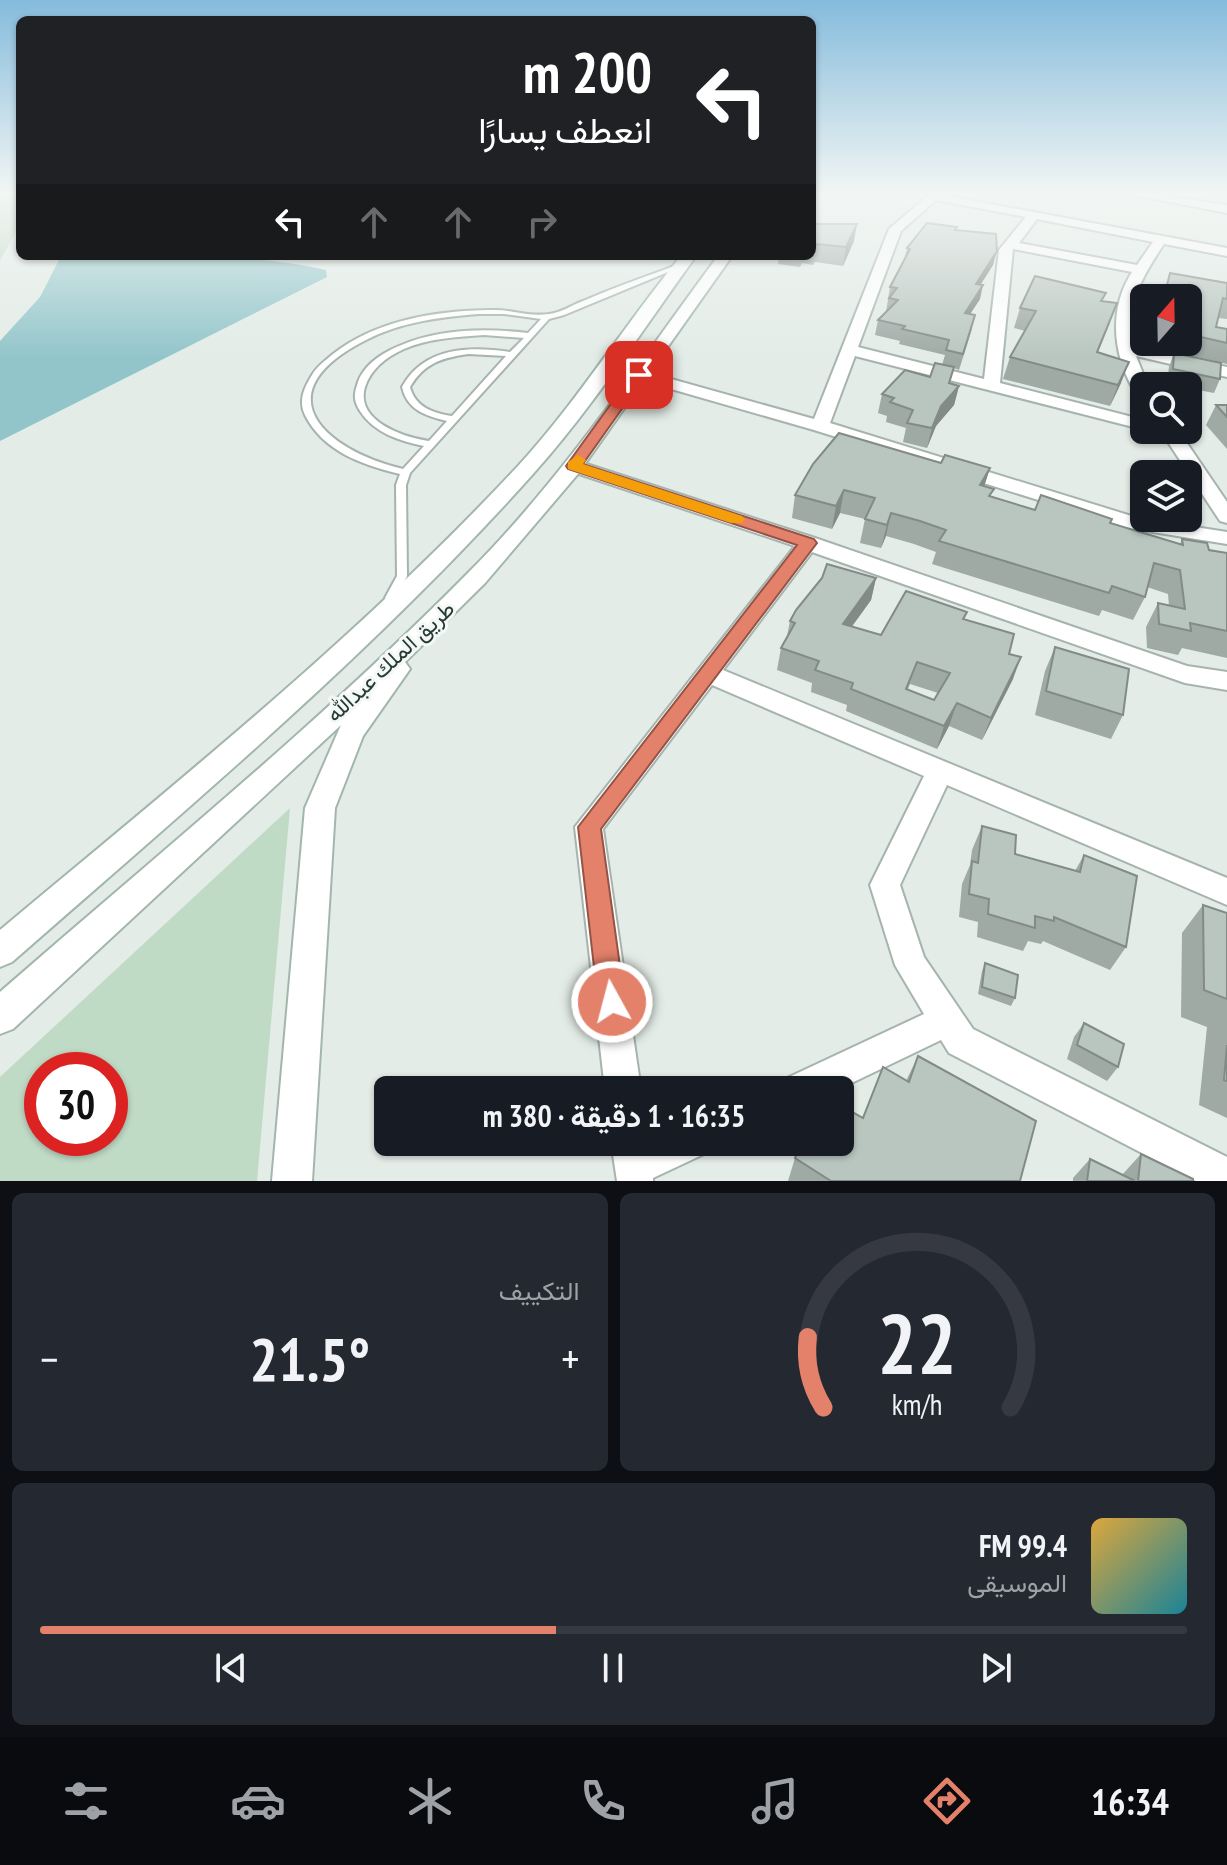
<!DOCTYPE html>
<html lang="ar">
<head>
<meta charset="utf-8">
<style>
  :root { --surface:#171b24; --page:#242831; --text:#f1f3f6; --muted:#9ea1a6; --line:#363941; --accent:#e3816a }
  body { margin:0; font-family:"PT Sans Narrow",Vazirmatn,sans-serif; background:var(--page); color:var(--text); direction:rtl; height:100vh; display:flex; flex-direction:column; font-size:30px; white-space:nowrap }
  * { box-sizing:border-box; margin:0 }
  p { font-size:26px; color:var(--muted) }
  .icon { flex:none; width:44px; height:44px; fill:none; stroke:currentColor; stroke-width:2; stroke-linecap:round; stroke-linejoin:round }
  .map { position:relative; height:1181px; overflow:hidden; direction:ltr }
  .panel { display:flex; flex-direction:column; gap:12px; padding:12px; background:#0d0f14; flex:1 }
  .panel>* { flex:none }
  .guide { position:absolute; left:16px; top:16px; width:800px; height:244px; border-radius:12px; box-shadow:0 2px 6px #0004; direction:rtl; background:#202124; color:#fff; overflow:hidden }
  .needle { width:52px; rotate:20deg }
  .controls { position:absolute; left:1130px; top:284px; display:grid; gap:16px }
  .controls a { display:grid; place-items:center; width:72px; height:72px; border-radius:12px; background:var(--surface); box-shadow:0 2px 6px #0004; font-size:40px }
  .speed { position:absolute; left:24px; top:1052px; display:flex; gap:16px; font-size:40px; font-weight:700; text-align:center }
  .speed>* { display:grid; place-content:center; width:104px; height:104px; border-radius:50%; background:var(--surface); box-shadow:0 2px 6px #0004; line-height:1 }
  .speed .limit { border:12px solid #d22; background:#fff; color:#111 }
  .pin { position:absolute; display:grid; place-items:center; width:68px; height:68px; color:#fff; margin:-34px; border-radius:16px; box-shadow:0 4px 12px #0006 }
  .me { position:absolute; width:88px; margin:-44px; rotate:353deg; stroke-linejoin:round; filter:drop-shadow(0 0 6px #0008) }
  .turn { display:flex; align-items:center; gap:28px; height:168px; padding:0 32px; font-size:36px }
  .turn .icon { width:104px; height:104px; stroke-width:2.5 }
  .turn b { display:block; font-size:56px; line-height:68px }
  .lanes { display:flex; align-items:center; height:76px; padding:0 32px; background:#0003; justify-content:center; gap:40px; direction:ltr }
  .lanes .off { opacity:.35 }
  .big { font-size:60px; font-weight:700; line-height:1.1 }
  .panel .widget { flex:1; display:flex; flex-direction:column; justify-content:center; gap:12px; min-width:0; padding:0 28px; border-radius:12px; background:var(--page) }
  .panel .dial { align-items:center; gap:0 }
  .dial svg { height:208px; overflow:visible; fill:none; stroke:var(--line); stroke-width:7; stroke-linecap:round; text-anchor:middle }
  .dial text { fill:var(--text); stroke:none }
  .song { display:flex; align-items:center; gap:24px }
  .cover { width:96px; height:96px; border-radius:12px; background:linear-gradient(135deg,hsl(40 70% 55%),hsl(190 70% 35%)) }
  .played { height:8px; border-radius:4px; background:linear-gradient(90deg,var(--accent) 45%,var(--line) 45%) }
  .keys { display:flex; justify-content:space-around; direction:ltr }
  .heat { display:flex; justify-content:space-between; align-items:center; font-size:44px; direction:ltr }
  .panel .tiles { flex:1; display:grid; gap:12px; grid-template-columns:1fr 1fr }
  .widget:last-child { grid-column:span 2 }
  .trip { position:absolute; left:374px; top:1076px; width:480px; height:80px; border-radius:12px; background:var(--surface); box-shadow:0 2px 6px #0004; font-weight:700; line-height:80px; text-align:center; direction:rtl }
  .menu { display:flex; height:128px; justify-content:space-around; align-items:center; background:#090b0e; color:var(--muted) }
  .menu .icon { width:56px; height:56px }
  .menu .current { color:var(--accent) }
  .menu b { font-size:36px; color:var(--text) }
  .map>svg:first-child { display:block }
  .green { fill:#bfdac5; fill-rule:evenodd }
  .water { fill:#92c5ca }
  .lines { fill:none; stroke-linecap:round; stroke-linejoin:round }
  .lane-casing { stroke:#a6b3ae; stroke-width:4 }
  .street-casing { stroke:#a6b3ae; stroke-width:4 }
  .secondary-casing { stroke:#a3b6ae; stroke-width:4 }
  .lane { fill:#fff; fill-rule:evenodd }
  .street { fill:#fff; fill-rule:evenodd }
  .secondary { fill:#fff; fill-rule:evenodd }
  .wall { fill:#9faaa5; fill-rule:evenodd }
  .shaded-wall { fill:#828b86 }
  .building { fill:#b9c6c0; stroke:#828b86; stroke-width:2; fill-rule:evenodd }
  .route { fill:#e3816a; stroke:#945445; stroke-width:2 }
  .slow { fill:#f59e0b }
  .labels { text-anchor:middle; stroke-width:6; stroke-linejoin:round; paint-order:stroke }
  .street-label { font-size:22px; fill:#253b34; stroke:#f4f8f6 }
</style>
</head>
<body>
<div class="map">
<svg width="1227" height="1181" viewBox="0 0 1227 1181">
  <rect width="100%" height="100%" fill="#e3ece7"/>
  <g class="green">
    <path d="M0,193H20V224L0,261Z"/>
    <path d="M290,808L257,1181H0V1077ZM42,1070H110V1138H42Z"/>
  </g>
  <path class="water" d="M65,256C152,256 241,251 326,270L327,277L0,441V341L40,297L59,260Z"/>
  <g class="lines">
    <g class="lane-casing">
      <path id="lane" d="M680,264L685,265L564,315L549,319L410,473L406,485L407,576L395,601H387L385,598L397,576L396,485L400,474C362,465 323,451 305,415C298,401 304,388 312,375C317,366 325,361 333,354C378,319 440,310 495,310C513,310 531,317 549,314C561,313 572,305 583,301C615,287 647,276 680,264ZM479,314H504L541,319L528,333C486,328 438,329 399,346C382,353 364,365 358,382C357,386 355,390 355,394C354,400 357,406 360,411C374,433 400,441 424,446L403,469C321,449 263,392 366,340C401,322 440,317 479,314ZM484,335L524,338L510,352C469,346 424,347 402,387C407,410 426,416 447,421L429,441C403,437 355,421 365,387C371,369 386,357 404,349C429,338 457,337 484,335ZM468,354L506,356L452,416C433,413 415,407 410,387C424,363 442,358 468,354Z"/>
    </g>
    <g class="street-casing">
      <g id="street">
        <path d="M931,193L1227,248V256L1164,244C1142,277 1126,303 1133,346L1227,367V377L1136,356L1148,386H1144V398L1138,397C1113,359 1107,311 1132,272L1013,249L1000,383L1144,420L1145,430L855,356L830,423L1138,518L1227,532V544L1128,528L814,430L633,378L631,375L639,370L814,419L889,229ZM936,200L1026,217L999,250L984,379L858,347L901,231ZM1037,219L1153,242L1137,265L1019,243Z"/>
        <path d="M1124,193H1148L1227,205V213Z"/>
        <path d="M1160,430H1178L1227,502V523L1220,521Z"/>
        <path d="M574,460L815,538L1187,666L1227,672V690L1185,683L812,552L723,670L1227,878V905L947,785L900,885L924,957L973,1029L1227,1157V1181H1196L949,1053L941,1040L837,1090H781L787,1078L924,1014L895,965L870,885L924,776L712,685L603,829L641,1090H605L575,827L795,546L567,470L565,466Z"/>
        <path d="M611,1142H707L702,1155L653,1178V1181H617Z"/>
      </g>
    </g>
    <g class="secondary-casing">
      <g id="secondary">
        <path d="M681,256H696C643,329 593,407 533,474C374,652 191,805 12,962L0,967V930C178,781 360,636 518,466C578,401 625,324 681,256Z"/>
        <path d="M718,256H732L577,475L485,583L405,662L410,669L363,736L335,808L312,1181H272L305,808L341,725L13,1029L0,1034V992C157,855 321,722 468,573C563,478 638,364 718,256Z"/>
      </g>
    </g>
    <use href="#lane" class="lane"/>
    <use href="#street" class="street"/>
    <use href="#secondary" class="secondary"/>
  </g>
  <g class="wall">
    <path d="M812,224L854,241L843,266L815,262L813,265L802,263L800,267L778,264L779,256H812Z"/>
    <path d="M956,230L993,265L981,284L980,299L970,314L972,329L959,370L954,368L950,383L959,386L954,405L936,426L927,448L903,442L906,428L886,422L887,416L878,413L882,394L930,377L942,365L945,355L899,344L900,341L875,335L878,320L886,312L890,287L904,260L907,248Z"/>
    <path d="M1170,273L1227,283V319L1218,318L1216,327L1227,329V364L1171,351L1172,343L1167,342H1188V298H1162Z"/>
    <path d="M1020,308L1110,323L1098,352L1121,383L1110,406L1003,379L1010,357L1025,331L1014,328Z"/>
    <path d="M1174,353L1220,379L1214,393L1188,388V386L1167,383L1169,367Z"/>
    <path d="M1216,405H1227V449L1206,425Z"/>
    <path d="M941,463L990,468L984,486L991,497L1035,510L1110,523L1180,544L1182,539L1209,550L1227,553V658L1182,648L1178,655L1147,648L1146,627L1158,603L1169,606L1168,594L1147,587L1145,597L1133,620L1102,610L1099,616L932,564L936,552L914,544L886,536L881,548L860,543L865,519L840,513L832,529L792,518L795,495Z"/>
    <path d="M876,578L871,600L852,626L881,635L967,612L964,620L1009,654L1013,679L982,740L949,726L937,749L846,711L847,705L811,692L812,683L777,670L781,648L787,636L790,621ZM910,684L938,693L934,700L908,689Z"/>
    <path d="M1055,647L1123,715L1111,739L1035,715L1045,671Z"/>
    <path d="M982,826L1015,854L1075,871L1084,855L1126,947L1110,970L1043,941L1041,944L1028,941L1023,951L977,937L978,922L959,917L962,884L970,865L972,850Z"/>
    <path d="M1203,905L1227,913V1118L1199,1105L1207,1027L1181,1017L1182,933Z"/>
    <path d="M985,963L1015,998L1011,1006L978,994L982,971Z"/>
    <path d="M1084,1023L1118,1067L1107,1081L1067,1059L1074,1037Z"/>
    <path d="M918,1056L1020,1181H788L795,1158L862,1118L883,1067L906,1081Z"/>
    <path d="M1141,1154L1193,1181H1073V1178L1090,1159L1122,1175Z"/>
  </g>
  <g class="shaded-wall">
    <path d="M857,224L854,241L843,266L846,247Z"/>
    <path d="M997,251L993,265L972,298L976,284Z"/>
    <path d="M983,285L980,299L961,328L965,313Z"/>
    <path d="M1129,362L1121,383L1110,406L1118,385Z"/>
    <path d="M959,386L954,405L936,426L927,448L932,428L941,406Z"/>
    <path d="M990,468L983,490L980,485Z"/>
    <path d="M844,490L840,513L832,529L836,506Z"/>
    <path d="M891,513L886,536L881,548L887,525Z"/>
    <path d="M876,578L871,600L838,646L843,624Z"/>
    <path d="M1021,657L1013,679L982,740L991,718Z"/>
    <path d="M957,703L949,726L937,749L944,726Z"/>
  </g>
  <g class="building">
    <path d="M927,223L957,227L955,230L996,234L997,251L976,284L983,285L965,313L975,315L963,354L946,350L949,340L902,329L905,326L878,320L898,300L889,298L897,288L890,287L910,249L907,248Z"/>
    <path d="M812,224H857L846,247L817,244L816,246H812Z"/>
    <path d="M1170,273L1227,283V299L1223,298L1216,327L1227,329V343L1188,334V298H1167L1170,290L1166,289Z"/>
    <path d="M1035,276L1106,293L1101,301L1117,303L1097,352L1129,362L1118,385L1010,357L1036,311L1020,308Z"/>
    <path d="M1174,353L1221,363L1220,379L1173,369Z"/>
    <path d="M935,363L954,367L949,383L959,386L941,406L932,428L907,423L913,410L890,402L894,398L882,394L905,370L930,377Z"/>
    <path d="M1216,405H1227V417Z"/>
    <path d="M839,433L941,463L945,455L990,468L980,485L994,489L989,496L1035,510L1041,495L1112,519L1110,523L1183,545L1182,539L1207,543L1209,550L1227,553V631L1190,623L1191,631L1159,624L1158,603L1185,609L1180,570L1154,563L1145,597L1112,586L1109,593L939,541L946,530L920,521L891,513L887,525L865,519L875,498L844,490L836,506L795,495L813,464Z"/>
    <path d="M827,564L876,578L843,624L881,635L906,591L967,612L963,619L1014,634L1009,654L1021,657L991,718L957,703L944,726L851,689L853,683L815,670L819,661L781,648L795,623L790,621L796,610L822,578ZM917,662L950,673L934,700L906,689Z"/>
    <path d="M1055,647L1129,669L1123,715L1046,691Z"/>
    <path d="M982,826L1016,835L1015,854L1080,872L1084,855L1137,876L1126,947L1054,917V921L1035,916V928L988,914L989,899L969,894L972,861L978,863Z"/>
    <path d="M1203,905L1227,913V999L1204,990Z"/>
    <path d="M985,963L1018,975L1015,998L982,987Z"/>
    <path d="M1084,1023L1124,1044L1118,1067L1077,1045Z"/>
    <path d="M1227,1045V1081L1224,1080Z"/>
    <path d="M918,1056L1036,1121L1020,1181H831L795,1158L802,1142H840V1105L863,1118L883,1067L909,1082Z"/>
    <path d="M1141,1154L1193,1179V1181H1138Z"/>
    <path d="M1090,1159L1135,1181H1087Z"/>
  </g>
  <linearGradient id="sky" x2="0" y2="1"><stop stop-color="#85bbdc"/><stop offset="0.54" stop-color="#f2f6f4"/><stop offset="1" stop-color="#f2f6f4" stop-opacity="0"/></linearGradient>
  <rect width="1227" height="358" fill="url(#sky)"/>
  <path class="route" d="M634,372L646,375L583,464L814,539L817,543L601,829L625,1002L621,1012L612,1016L602,1012L598,1002L578,827L797,545L568,469L566,466Z"/>
  <path class="slow" d="M578,455L586,460L583,464L742,516L745,519L742,523H731L568,469V462Z"/>
  <g class="labels">
    <g class="street-label">
      <text transform="translate(390 661) rotate(-43)" y="8">طريق الملك عبدالله</text>
    </g>
  </g>
</svg>
<div class="controls">
<a><svg class="needle" viewBox="-14 -14 28 28"><path d="M0-13l5 13h-10z" fill="#e53935"/><path d="M0 13l5-13h-10z" fill="#9ea1a6"/></svg></a>
<a><svg class="icon" aria-label="search" viewBox="0 0 24 24"><circle cx="10" cy="10" r="6"/><path d="M15 15l6 6"/></svg></a>
<a><svg class="icon" aria-label="layers" viewBox="0 0 24 24"><path d="M12 4l9 5-9 5-9-5zM3 14l9 5 9-5"/></svg></a>
</div>
<div class="speed"><div class="limit">30</div></div>
<div class="pin" style="left:639px;top:375px;background:#d93025"><svg class="icon" aria-label="arrive" viewBox="0 0 24 24"><path d="M6 21V4h12l-3 4 3 4H6"/></svg></div>
<svg class="me" style="left:612px;top:1002px" viewBox="-20 -20 40 40"><circle r="17" fill="#e3816a" stroke="#fff" stroke-width="3"/><path d="M0-11L8 9 0 5-8 9z" fill="#fff"/></svg>
<div class="trip">16:35 · 1 دقيقة · 380 m</div>
<div class="guide">
<div class="turn"><svg class="icon" aria-label="left" viewBox="0 0 24 24"><path d="M17 20v-9H6M10 6l-5 5 5 5"/></svg><div><b>200 m</b>انعطف يسارًا</div></div>
<div class="lanes"><svg class="icon" aria-label="left" viewBox="0 0 24 24"><path d="M17 20v-9H6M10 6l-5 5 5 5"/></svg><svg class="icon off" aria-label="ahead" viewBox="0 0 24 24"><path d="M12 20V5M6 11l6-6 6 6"/></svg><svg class="icon off" aria-label="ahead" viewBox="0 0 24 24"><path d="M12 20V5M6 11l6-6 6 6"/></svg><svg class="icon off" aria-label="right" viewBox="0 0 24 24"><path d="M7 20v-9h11M14 6l5 5-5 5"/></svg></div>
</div>
</div>
<section class="panel">
<div class="tiles">
<div class="widget dial"><svg viewBox="0 0 100 80">
<path d="M14 69A42 42 0 1 1 86 69"/>
<path d="M14 69A42 42 0 0 1 8 42" stroke="#e3816a"/>
<text x="50" y="56" font-size="32" font-weight="700">22</text>
<text x="50" y="72" font-size="11">km/h</text>
</svg></div>
<div class="widget"><p>التكييف</p>
<div class="heat"><a>−</a><b class="big">21.5°</b><a>+</a></div>
</div>
<div class="widget">
<div class="song"><i class="cover"></i><div><b>99.4 FM</b><p>الموسيقى</p></div></div>
<div class="played"></div>
<div class="keys"><svg class="icon" aria-label="previous" viewBox="0 0 24 24"><path d="M18 5L8 12l10 7zM5 5v14"/></svg><svg class="icon" aria-label="pause" viewBox="0 0 24 24"><path d="M8 5v14M16 5v14"/></svg><svg class="icon" aria-label="next" viewBox="0 0 24 24"><path d="M6 5l10 7-10 7zM19 5v14"/></svg></div>
</div>
</div>
</section>
<nav class="menu">
<b>16:34</b>
<svg class="icon current" aria-label="directions" viewBox="0 0 24 24"><path d="M12 3l9 9-9 9-9-9zM9 14v-3h6M13 9l2 2-2 2"/></svg>
<svg class="icon" aria-label="music" viewBox="0 0 24 24"><path d="M9 18V5l10-2v13"/><circle cx="6" cy="18" r="3"/><circle cx="16" cy="16" r="3"/></svg>
<svg class="icon" aria-label="phone" viewBox="0 0 24 24"><path d="M5 4h4l2 5-3 2q2 4 5 5l2-3 5 2v4C11 20 4 13 5 4z"/></svg>
<svg class="icon" aria-label="climate" viewBox="0 0 24 24"><path d="M12 3v18M4 7l16 10M4 17L20 7"/></svg>
<svg class="icon" aria-label="car" viewBox="0 0 24 24"><path d="M5 17H2v-5l4-1 3-4h7l3 4 3 1v5h-3M9 17h6M6 11h13"/><circle cx="7" cy="17" r="2"/><circle cx="17" cy="17" r="2"/></svg>
<svg class="icon" aria-label="filters" viewBox="0 0 24 24"><path d="M4 7h16M4 17h16"/><circle cx="9" cy="7" r="2"/><circle cx="15" cy="17" r="2"/></svg>
</nav>
</body>
</html>
